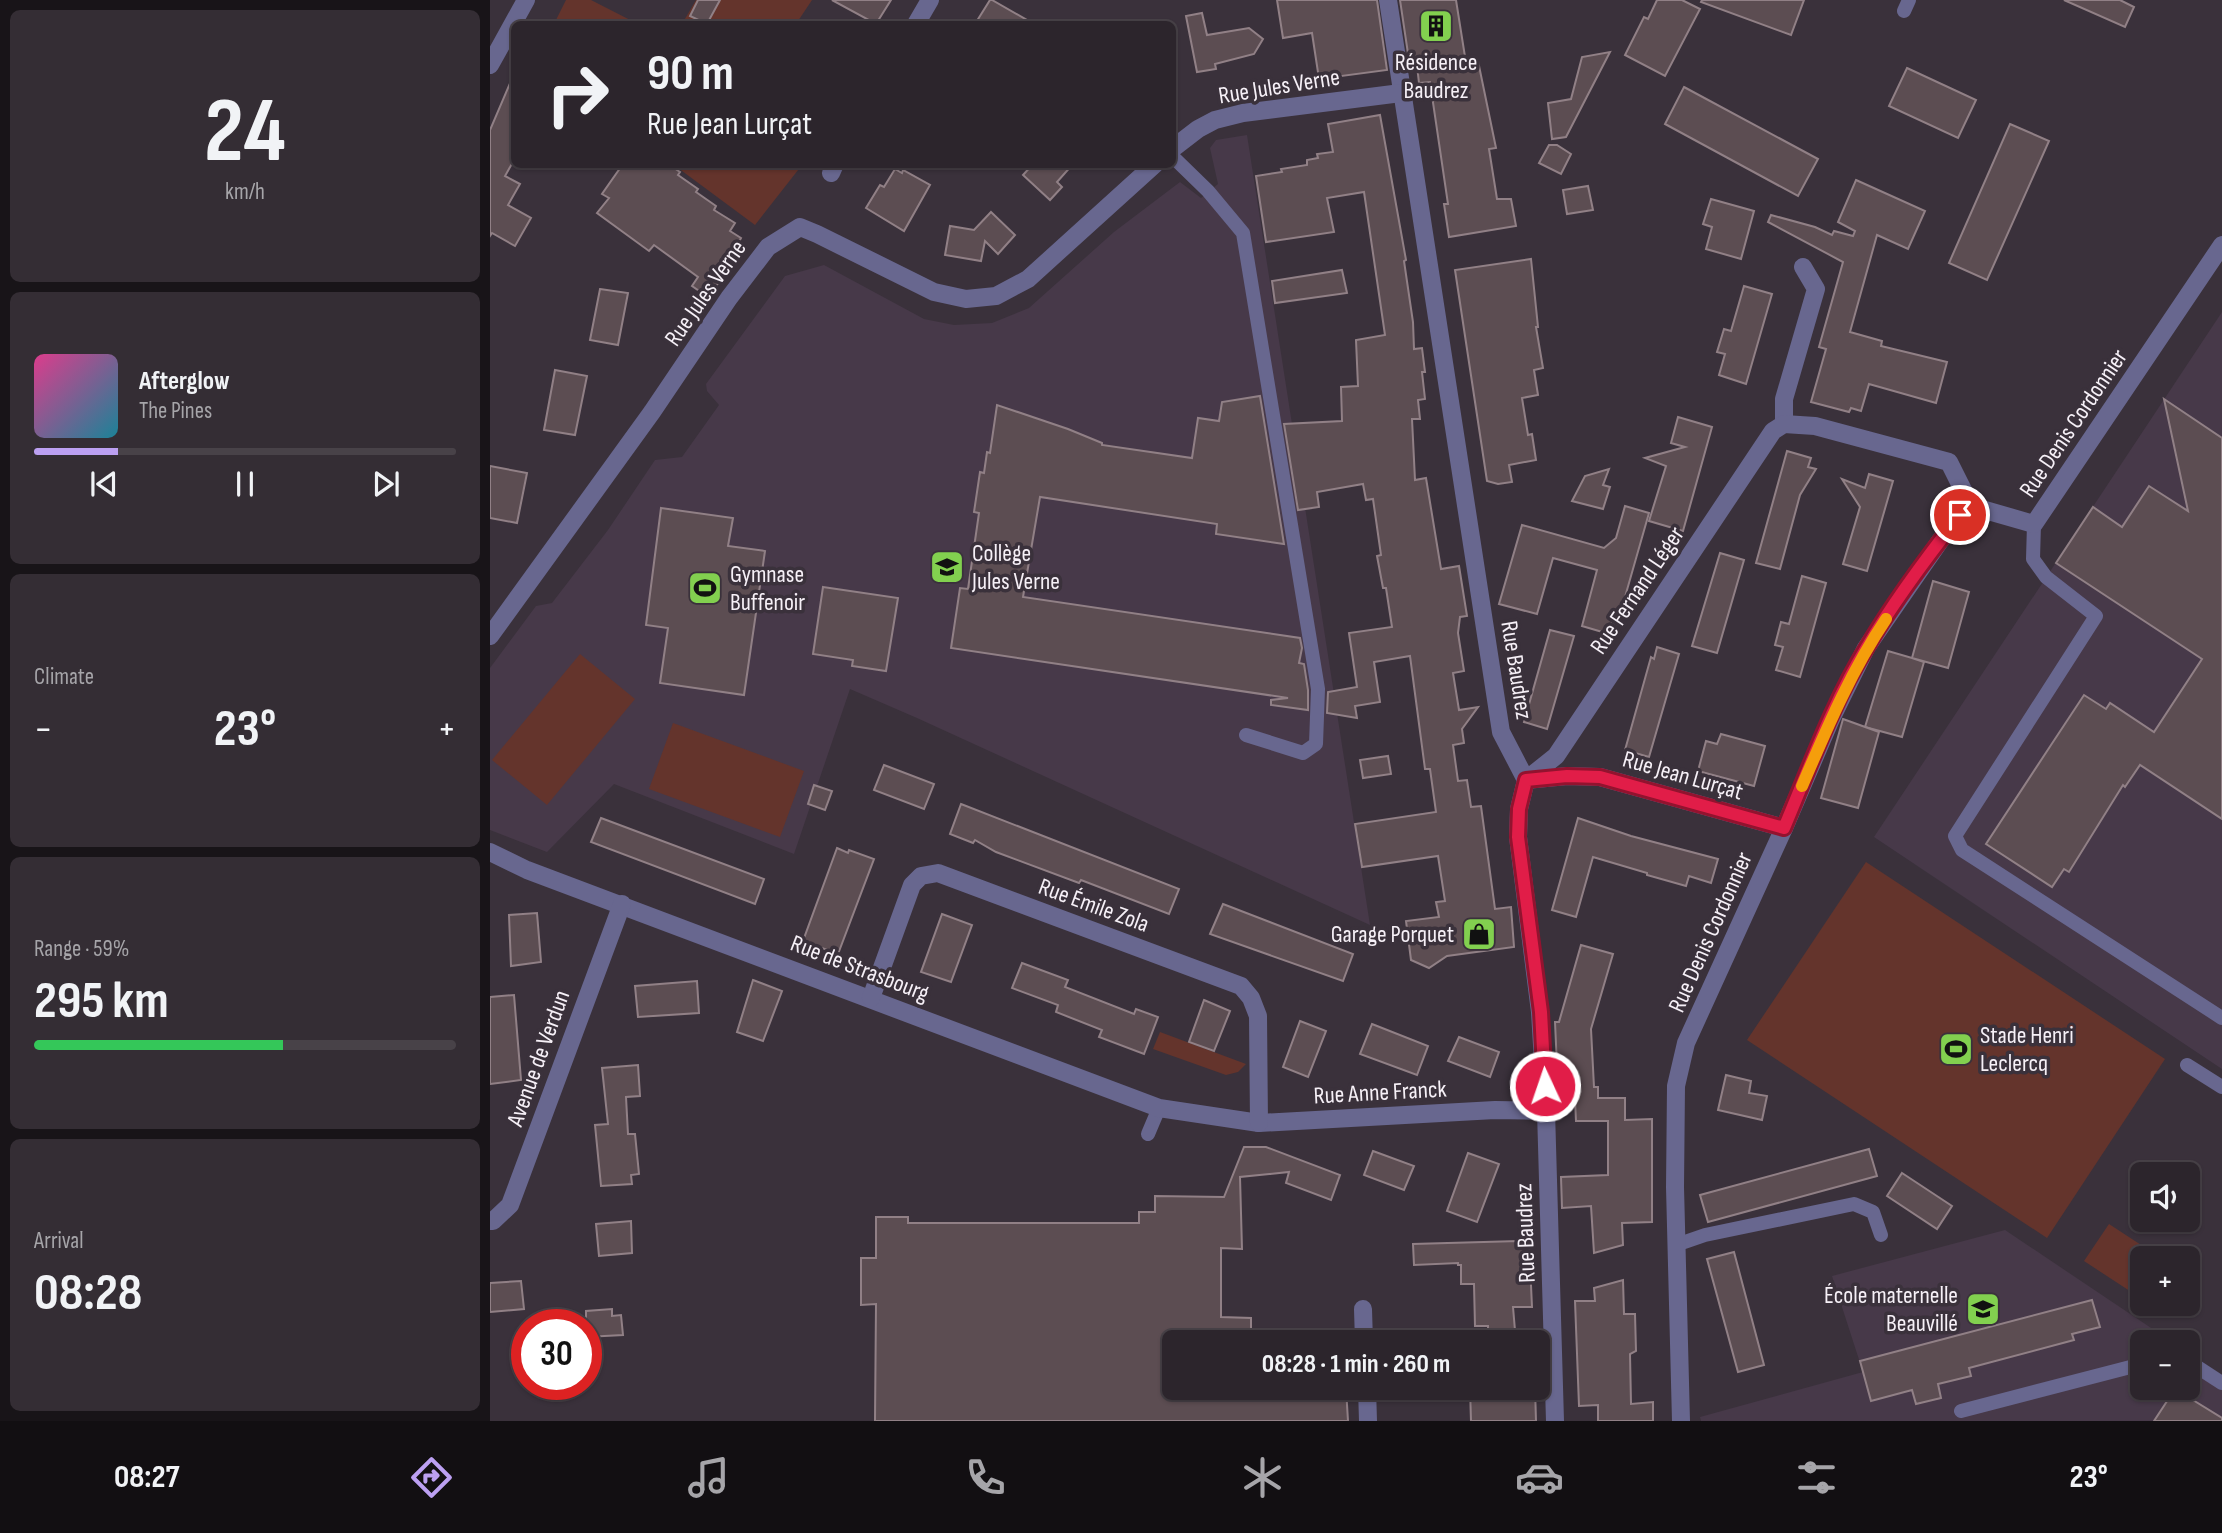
<!DOCTYPE html>
<html lang="en">
<head>
<meta charset="utf-8">
<style>
  :root { --surface:#2c252c; --page:#342d34; --text:#f1f3f6; --muted:#a6a5a9; --line:#484248; --accent:#bca0f2 }
  body { margin:0; font-family:"Sofia Sans Condensed",sans-serif; background:var(--page); color:var(--text); height:100vh; display:flex; flex-direction:column; font-size:26px; white-space:nowrap }
  * { box-sizing:border-box; margin:0 }
  p { font-size:23px; color:var(--muted) }
  .icon { flex:none; width:38px; height:38px; fill:none; stroke:currentColor; stroke-width:2; stroke-linecap:round; stroke-linejoin:round }
  .map { position:relative; flex:1; overflow:hidden }
  .details { display:flex; flex-direction:column; gap:10px; padding:10px; background:#181418; width:490px }
  .details>* { flex:none }
  .guide { position:absolute; left:21px; top:21px; width:665px; height:147px; border-radius:10px; box-shadow:0 2px 5px #0004,0 0 0 2px var(--line); background:#2c252c; color:var(--text); overflow:hidden }
  .buttons { position:absolute; left:1640px; top:1162px; display:grid; gap:14px }
  .buttons a { display:grid; place-items:center; width:70px; height:70px; border-radius:10px; background:var(--surface); box-shadow:0 2px 5px #0004,0 0 0 2px var(--line); font-size:35px }
  .speed { position:absolute; left:21px; top:1309px; display:flex; gap:14px; font-size:35px; font-weight:700; text-align:center }
  .speed>* { display:grid; place-content:center; width:91px; height:91px; border-radius:50%; background:var(--surface); box-shadow:0 2px 5px #0004,0 0 0 2px var(--line); line-height:1 }
  .speed .limit { border:10px solid #d22; background:#fff; color:#111 }
  .pin { position:absolute; display:grid; place-items:center; width:60px; height:60px; color:#fff; margin:-30px; border:4px solid #fff; border-radius:50%; box-shadow:0 2px 7px #0007 }
  .me { position:absolute; width:77px; margin:-38px; rotate:357deg; stroke-linejoin:round; filter:drop-shadow(0 0 5px #0008) }
  .turn { display:flex; align-items:center; gap:24px; height:147px; padding:0 21px; font-size:32px }
  .turn .icon { width:91px; height:91px; stroke-width:2.5 }
  .turn b { display:block; font-size:49px; line-height:60px }
  .big { font-size:52px; font-weight:700; line-height:1.1 }
  .details .tile { flex:1; display:flex; flex-direction:column; justify-content:center; gap:10px; min-width:0; padding:0 24px; border-radius:10px; background:var(--page) }
  .details .dial { align-items:center; gap:0 }
  .dial b { font-size:91px; line-height:1 }
  .song { display:flex; align-items:center; gap:21px }
  .cover { width:84px; height:84px; border-radius:10px; background:linear-gradient(135deg,hsl(330 70% 55%),hsl(190 70% 35%)) }
  .played { height:7px; border-radius:4px; background:linear-gradient(90deg,var(--accent) 20%,var(--line) 20%) }
  .keys { display:flex; justify-content:space-around; direction:ltr }
  .heat { display:flex; justify-content:space-between; align-items:center; font-size:38px; direction:ltr }
  .charge { height:10px; border-radius:5px; background:linear-gradient(90deg,#34c759 59%,var(--line) 0) }
  .trip { position:absolute; left:672px; top:1330px; width:388px; height:70px; border-radius:10px; background:var(--surface); box-shadow:0 2px 5px #0004,0 0 0 2px var(--line); font-weight:700; line-height:70px; text-align:center }
  .menu { display:flex; height:112px; justify-content:space-around; align-items:center; background:#120f12; color:var(--muted) }
  .menu .icon { width:49px; height:49px }
  .menu .current { color:var(--accent) }
  .menu b { font-size:32px; color:var(--text) }
  main { display:flex; flex:1; min-height:0 }
  .map>svg:first-child { display:block }
  .built { fill:#473949 }
  .green { fill:#64342c }
  .building { fill:#5c4d52; stroke:#918086; stroke-width:2 }
  .lines { fill:none; stroke-linecap:round; stroke-linejoin:round }
  .lane { stroke:#68678f; stroke-width:14 }
  .street { stroke:#68678f; stroke-width:18 }
  .route-casing { stroke:#92132f; stroke-width:18 }
  .route { stroke:#e11d48; stroke-width:12 }
  .slow { stroke:#f59e0b; stroke-width:12 }
  .labels { text-anchor:middle; stroke-width:7; stroke-linejoin:round; paint-order:stroke }
  .poi-label { font-size:24px; fill:#f6f0f7; stroke:#3a313b; text-anchor:start }
  .street-label { font-size:24px; fill:#f6f0f7; stroke:#3a313b }
</style>
</head>
<body>
<main>
<section class="details">
<div class="tile dial"><b>24</b><p>km/h</p></div>
<div class="tile">
<div class="song"><i class="cover"></i><div><b>Afterglow</b><p>The Pines</p></div></div>
<div class="played"></div>
<div class="keys"><svg class="icon" aria-label="previous" viewBox="0 0 24 24"><path d="M18 5L8 12l10 7zM5 5v14"/></svg><svg class="icon" aria-label="pause" viewBox="0 0 24 24"><path d="M8 5v14M16 5v14"/></svg><svg class="icon" aria-label="next" viewBox="0 0 24 24"><path d="M6 5l10 7-10 7zM19 5v14"/></svg></div>
</div>
<div class="tile"><p>Climate</p>
<div class="heat"><a>−</a><b class="big">23°</b><a>+</a></div>
</div>
<div class="tile"><p>Range · 59%</p><b class="big">295 km</b><div class="charge"></div></div>
<div class="tile"><p>Arrival</p><b class="big">08:28</b></div>
</section>
<div class="map">
<svg width="1732" height="1421" viewBox="0 0 1732 1421">
  <rect width="100%" height="100%" fill="#3a313b"/>
  <g class="built">
    <path d="M757,135L880,925L427,718L360,689L304,854L124,784L57,852L0,830V668L46,606L62,603L118,530L165,460L192,457L229,405L217,391L216,384L295,276L334,265L434,319L464,325L502,323L539,308L624,232L690,182L711,198L728,184L720,148L726,140Z"/>
    <path d="M1732,312V1069L1384,837Z"/>
    <path d="M1515,1230L1682,1342H1652V1388H1698V1353L1732,1376V1421H1211L1210,1417L1373,1372L1342,1276Z"/>
  </g>
  <g class="green">
    <path d="M76,0H101L148,24H64Z"/>
    <path d="M206,0H322L306,24H192Z"/>
    <path d="M184,165H312L265,225Z"/>
    <path d="M90,654L145,699L57,805L2,760Z"/>
    <path d="M183,723L314,771L290,837L159,789Z"/>
    <path d="M1376,862L1675,1059L1557,1238L1257,1040Z"/>
    <path d="M670,1032L756,1064L748,1072L736,1075L663,1049Z"/>
    <path d="M1619,1224L1671,1258H1652V1299L1594,1261Z"/>
  </g>
  <g class="building">
    <path d="M208,0H230L217,24L200,16Z"/>
    <path d="M342,0H401L386,24Z"/>
    <path d="M500,0H502L544,24H485Z"/>
    <path d="M787,0H887L897,70L829,79L822,33L793,38Z"/>
    <path d="M910,0H966L976,63L988,61L1006,148L999,149L1007,199H1021L1026,226L959,237L954,204H958L940,82L929,83L927,66L920,67Z"/>
    <path d="M1167,0H1192L1210,9L1175,76L1135,55L1154,17L1158,19Z"/>
    <path d="M1212,0H1314L1301,35L1211,2Z"/>
    <path d="M1574,0H1630L1644,7L1635,27Z"/>
    <path d="M712,13L717,35L759,28L773,39L764,54L725,64L726,69L707,72L696,16Z"/>
    <path d="M1120,52L1076,137L1062,139L1058,103L1081,99L1092,57Z"/>
    <path d="M1417,68L1486,100L1468,138L1399,106Z"/>
    <path d="M24,74V160L15,176L30,184L18,205L41,218L25,246L2,233L0,236V130Z"/>
    <path d="M1194,87L1328,159L1308,196L1175,124Z"/>
    <path d="M890,115L916,260L914,261L923,322L924,349L932,348L935,372H932L935,399L928,400L930,419H922L925,480L936,478L951,569L969,566L977,616L970,617L968,633L974,671L963,673L969,710L988,707L972,729L974,743L963,745L968,781L977,780L981,807L991,806L1005,909L1021,907L1024,947L957,956L939,968L921,960L916,921L949,917L946,902L955,901L948,856L872,867L865,824L946,812L940,769H935L920,656L884,662L890,702L865,706L867,718L837,713L838,692L867,687L859,633L902,627L896,588H893L887,556L891,555L883,499L876,500L873,484L827,492L829,507L808,510L794,424L852,421L851,387L868,386L866,340L895,335L874,192L837,198L844,232L776,242L766,176L792,172L791,169L817,165V160L828,158L827,154L843,152L838,124Z"/>
    <path d="M1520,124L1559,141L1497,280L1459,263Z"/>
    <path d="M1059,145H1067L1081,154L1071,174L1049,163Z"/>
    <path d="M133,164H178L190,172L188,175L208,189L206,192L226,206L224,210L245,223L240,231L251,238L247,245L253,249L218,297L202,286L208,277L164,245L159,251L107,213L119,198L112,194Z"/>
    <path d="M543,164H583L567,182L572,187L560,200L533,175Z"/>
    <path d="M405,169L412,173L413,170L440,185L414,231L376,208L390,185L394,187Z"/>
    <path d="M1366,180L1435,211L1418,249L1387,235L1360,332L1392,341L1391,346L1457,362L1446,403L1379,384L1371,411L1361,408L1359,412L1321,402L1336,349L1329,347L1353,262L1278,222L1281,215L1325,227L1342,235L1344,231L1363,236L1365,231L1348,222Z"/>
    <path d="M1098,186L1103,210L1077,214L1073,190Z"/>
    <path d="M1221,199L1264,211L1251,259L1216,249L1222,227L1213,224Z"/>
    <path d="M501,212L525,235L508,254L495,241L491,261L455,255L460,226L484,230Z"/>
    <path d="M1041,259L1048,327H1046L1053,368L1044,370L1048,395L1032,398L1038,435L1042,434L1046,460L1019,465L1022,482L1008,484L997,481L965,270Z"/>
    <path d="M852,270L857,293L785,303L782,281Z"/>
    <path d="M1254,286L1282,294L1256,384L1229,375L1235,354L1227,352L1234,329L1241,331Z"/>
    <path d="M110,289L138,293L128,345L100,340Z"/>
    <path d="M65,370L97,376L85,435L54,430Z"/>
    <path d="M770,396L794,544L726,534L727,524L550,497L533,597L810,638L812,648L809,663L814,664L818,690V710L781,705V700L798,698L461,648L470,588L478,589L489,513L484,512L490,472L494,473L497,452L500,453L507,405L578,429L612,443V445L702,458L708,418L729,421L732,402Z"/>
    <path d="M1674,399L1732,438V819L1650,765L1635,787L1633,785L1579,872L1574,869L1562,887L1496,844L1561,745L1594,695L1616,709L1620,703L1664,732L1712,659L1566,563L1603,507L1632,527L1659,486L1698,511Z"/>
    <path d="M1188,417L1222,427L1193,531L1159,521L1176,466L1155,458L1195,447L1181,443Z"/>
    <path d="M1297,451L1321,458L1318,467L1326,469L1310,495L1290,569L1266,563Z"/>
    <path d="M0,466L37,473L27,523L0,518Z"/>
    <path d="M1119,469L1113,485L1120,487L1113,509L1082,501L1095,476Z"/>
    <path d="M1379,474L1403,481L1377,571L1353,564L1370,507L1352,479L1375,488Z"/>
    <path d="M1135,506L1159,513L1127,625L1122,623L1119,634L1092,626L1107,570L1063,558L1047,614L1009,604L1032,525L1114,548L1126,538Z"/>
    <path d="M171,508L243,518L238,546L275,551L254,695L170,683L178,628L156,625Z"/>
    <path d="M1230,553L1254,560L1227,653L1202,646Z"/>
    <path d="M1312,576L1336,583L1310,677L1286,670L1293,647L1285,645L1291,622L1299,624Z"/>
    <path d="M1443,581L1479,592L1458,668L1422,658L1434,662L1412,737L1375,727L1398,651L1422,658Z"/>
    <path d="M333,587L408,598L396,671L362,666L363,660L323,654Z"/>
    <path d="M1060,630L1084,636L1057,729L1034,722Z"/>
    <path d="M1167,647L1189,654L1159,757L1135,750L1161,657L1164,659Z"/>
    <path d="M1353,719L1389,732L1368,808L1331,798Z"/>
    <path d="M1231,734L1275,746L1264,786L1208,771L1216,741L1227,744Z"/>
    <path d="M898,756L901,774L873,778L870,760Z"/>
    <path d="M394,765L444,784L434,809L384,790Z"/>
    <path d="M324,785L342,791L335,810L318,804Z"/>
    <path d="M471,804L689,889L679,914L591,880L589,883L506,852L485,840L483,843L460,834Z"/>
    <path d="M111,818L274,879L265,904L101,842Z"/>
    <path d="M1088,818L1141,836L1228,859L1221,883L1199,876L1196,886L1157,875V873L1103,857L1086,917L1062,910Z"/>
    <path d="M347,848L358,853L359,850L384,859L348,954L313,941Z"/>
    <path d="M733,904L863,954L853,981L720,934Z"/>
    <path d="M47,913L51,962L21,966L19,915Z"/>
    <path d="M452,914L482,925L461,982L431,972Z"/>
    <path d="M1091,945L1123,954L1101,1029L1104,1087H1108V1098H1135V1120L1162,1119V1222L1132,1223L1133,1245L1104,1253L1101,1206L1072,1208L1071,1177L1118,1175V1121H1086L1085,1099H1079L1078,1088H1068L1065,1022H1069Z"/>
    <path d="M532,963L578,980L575,987L644,1014L646,1009L668,1017L654,1054L609,1037L612,1030L566,1012L568,1005L522,988Z"/>
    <path d="M263,980L292,991L273,1041L247,1032Z"/>
    <path d="M207,981L209,1013L148,1017L145,986Z"/>
    <path d="M24,995L31,1080L0,1084V997Z"/>
    <path d="M714,1000L740,1011L724,1051L699,1042Z"/>
    <path d="M810,1021L836,1031L818,1077L793,1067Z"/>
    <path d="M882,1024L938,1046L927,1075L870,1054Z"/>
    <path d="M969,1037L1009,1052L1000,1077L958,1061Z"/>
    <path d="M148,1065L150,1096L136,1097L138,1134H145L149,1174L141,1175L142,1184L111,1186L105,1125L118,1124L112,1068Z"/>
    <path d="M1236,1075L1261,1081L1259,1093L1277,1096L1272,1120L1228,1110Z"/>
    <path d="M754,1147H776L850,1175L841,1200L796,1183L799,1172L750,1177L752,1249L731,1248V1317L761,1318V1342H684V1388H856L858,1421H385L386,1304L371,1305V1258H386V1217H418V1223H649V1212H665V1196L734,1197Z"/>
    <path d="M1379,1149L1387,1176L1218,1222L1210,1195Z"/>
    <path d="M883,1151L924,1166L914,1190L874,1175Z"/>
    <path d="M978,1153L1009,1164L987,1222L957,1211Z"/>
    <path d="M1412,1173L1462,1206L1447,1229L1397,1196Z"/>
    <path d="M141,1221L142,1253L109,1256L106,1224Z"/>
    <path d="M1029,1241L1039,1242L1042,1307H1023L1026,1342H998V1326H985L984,1284H971V1265H968V1263L924,1265L923,1244Z"/>
    <path d="M1244,1252L1274,1365L1248,1372L1217,1259Z"/>
    <path d="M1133,1280L1134,1314H1145L1146,1351L1140,1354L1141,1404L1163,1402V1421H1108V1405L1089,1406L1085,1301H1105L1104,1288Z"/>
    <path d="M31,1281L34,1309L0,1312V1283Z"/>
    <path d="M1602,1300L1610,1327L1582,1334L1584,1340L1479,1368L1481,1376L1448,1384L1451,1398L1426,1404L1422,1390L1381,1401L1370,1361Z"/>
    <path d="M122,1309V1316L131,1315L133,1335L96,1337V1311Z"/>
    <path d="M980,1388H1045L1046,1421H981Z"/>
    <path d="M1685,1389L1732,1418V1421H1664Z"/>
  </g>
  <g class="lines">
    <g class="lane">
      <path d="M1414,11L1419,0"/>
      <path d="M682,156L718,191L753,233L828,689L826,744L813,753L756,735"/>
      <path d="M1544,524L1543,559L1556,577L1606,616L1465,836L1472,850L1732,1018"/>
      <path d="M1697,1065L1732,1087"/>
      <path d="M658,1134L669,1108"/>
      <path d="M1186,1245L1215,1235L1364,1204L1383,1212L1391,1235"/>
      <path d="M1698,1361L1732,1383"/>
      <path d="M1471,1411L1652,1364"/>
    </g>
    <g class="street">
      <path d="M898,0L1011,732L1036,780L1029,809L1028,837L1050,1012L1056,1111L1065,1421"/>
      <path d="M426,24L440,0"/>
      <path d="M0,65L36,0"/>
      <path d="M682,149L708,129L725,120L753,113L911,93"/>
      <path d="M341,173L345,164"/>
      <path d="M1294,424V399L1326,289L1313,267"/>
      <path d="M1481,506L1544,524L1732,245"/>
      <path d="M0,636L162,412L239,298L278,247L310,227L327,234L444,292L476,299L506,296L538,279L665,164"/>
      <path d="M1036,780L1066,756L1283,431L1294,424L1325,426L1459,462L1481,506"/>
      <path d="M1036,780L1077,776L1110,777L1294,828"/>
      <path d="M0,852L37,870L669,1108L769,1123L1005,1110L1056,1111"/>
      <path d="M381,998L422,885L431,876L448,873L751,986L761,998L768,1016L769,1123"/>
      <path d="M0,1221H3L20,1205L132,904"/>
      <path d="M873,1309L874,1342"/>
      <path d="M877,1388L878,1421"/>
      <path d="M1191,1421L1185,1187L1186,1086L1196,1043L1294,828L1341,719L1376,648L1450,541L1470,515L1481,506"/>
    </g>
  </g>
  <g class="lines">
    <g class="route-casing">
      <path id="route" d="M1055,1086L1051,1012L1028,837L1029,809L1036,780L1077,776L1110,777L1294,828C1319,769 1343,702 1377,647C1404,601 1437,557 1470,515"/>
    </g>
    <use href="#route" class="route"/>
    <path class="slow" d="M1312,786C1337,728 1361,671 1396,619"/>
  </g>
  <defs>
    <g id="building-square" transform="scale(1.75)"><rect x="-9" y="-9" width="18" height="18" rx="4" fill="#82d04f" stroke="#3a313b"/><path d="M-4-6H4V6H1V3H-1V6H-4ZM-2.5-4.3h1.7v1.8h-1.7ZM.8-4.3h1.7v1.8H.8ZM-2.5-1h1.7V.8h-1.7ZM.8-1h1.7V.8H.8Z" fill="#111"/></g>
    <g id="school-square" transform="scale(1.75)"><rect x="-9" y="-9" width="18" height="18" rx="4" fill="#82d04f" stroke="#3a313b"/><path d="M0-5L7-2L0 1L-7-2ZM-4 1L0 2.5L4 1V4Q0 6-4 4Z" fill="#111"/></g>
    <g id="stadium-square" transform="scale(1.75)"><rect x="-9" y="-9" width="18" height="18" rx="4" fill="#82d04f" stroke="#3a313b"/><path d="M0-5a6.5 5 0 1 0 0 10a6.5 5 0 1 0 0-10ZM-3.5-1.8h7v3.6h-7Z" fill="#111"/></g>
    <g id="shop-square" transform="scale(1.75)"><rect x="-9" y="-9" width="18" height="18" rx="4" fill="#82d04f" stroke="#3a313b"/><path d="M-5-2.5h2.3a2.7 3.5 0 0 1 5.4 0H5L5.5 6h-11ZM-1.5-2.5h3a1.5 2.3 0 0 0-3 0Z" fill="#111"/></g>
  </defs>
  <g fill-rule="evenodd">
    <use href="#building-square" x="946" y="26"/>
    <use href="#school-square" x="457" y="567"/>
    <use href="#stadium-square" x="215" y="588"/>
    <use href="#shop-square" x="989" y="934"/>
    <use href="#stadium-square" x="1466" y="1049"/>
    <use href="#school-square" x="1493" y="1309"/>
  </g>
  <g class="labels">
    <g class="poi-label">
      <text x="946" y="70" text-anchor="middle">Résidence<tspan x="946" dy="28">Baudrez</tspan></text>
      <text x="482" y="561">Collège<tspan x="482" dy="28">Jules Verne</tspan></text>
      <text x="240" y="582">Gymnase<tspan x="240" dy="28">Buffenoir</tspan></text>
      <text x="964" y="942" text-anchor="end">Garage Porquet</text>
      <text x="1490" y="1043">Stade Henri<tspan x="1490" dy="28">Leclercq</tspan></text>
      <text x="1468" y="1303" text-anchor="end">École maternelle<tspan x="1468" dy="28">Beauvillé</tspan></text>
    </g>
    <g class="street-label">
      <text transform="translate(789 86) rotate(-9)" y="8">Rue Jules Verne</text>
      <text transform="translate(215 293) rotate(-55)" y="8">Rue Jules Verne</text>
      <text transform="translate(1583 423) rotate(-56)" y="8">Rue Denis Cordonnier</text>
      <text transform="translate(1147 590) rotate(-56)" y="8">Rue Fernand Léger</text>
      <text transform="translate(1027 670) rotate(81)" y="8">Rue Baudrez</text>
      <text transform="translate(1193 775) rotate(16)" y="8">Rue Jean Lurçat</text>
      <text transform="translate(604 905) rotate(20)" y="8">Rue Émile Zola</text>
      <text transform="translate(1220 932) rotate(-66)" y="8">Rue Denis Cordonnier</text>
      <text transform="translate(370 968) rotate(21)" y="8">Rue de Strasbourg</text>
      <text transform="translate(48 1058) rotate(-70)" y="8">Avenue de Verdun</text>
      <text transform="translate(890 1092) rotate(-3)" y="8">Rue Anne Franck</text>
      <text transform="translate(1035 1233) rotate(-92)" y="8">Rue Baudrez</text>
    </g>
  </g>
</svg>
<div class="buttons">
<a><svg class="icon" aria-label="sound" viewBox="0 0 24 24"><path d="M4 9h4l5-4v14l-5-4H4zM17 9q2 3 0 6"/></svg></a>
<a>+</a>
<a>−</a>
</div>
<div class="speed"><div class="limit">30</div></div>
<div class="pin" style="left:1470px;top:515px;background:#d93025"><svg class="icon" aria-label="arrive" viewBox="0 0 24 24"><path d="M6 21V4h12l-3 4 3 4H6"/></svg></div>
<svg class="me" style="left:1055px;top:1086px" viewBox="-20 -20 40 40"><circle r="17" fill="#e11d48" stroke="#fff" stroke-width="3"/><path d="M0-11L8 9 0 5-8 9z" fill="#fff"/></svg>
<div class="trip">08:28 · 1 min · 260 m</div>
<div class="guide">
<div class="turn"><svg class="icon" aria-label="right" viewBox="0 0 24 24"><path d="M7 20v-9h11M14 6l5 5-5 5"/></svg><div><b>90 m</b>Rue Jean Lurçat</div></div>
</div>
</div>
</main>
<nav class="menu">
<b>08:27</b>
<svg class="icon current" aria-label="directions" viewBox="0 0 24 24"><path d="M12 3l9 9-9 9-9-9zM9 14v-3h6M13 9l2 2-2 2"/></svg>
<svg class="icon" aria-label="music" viewBox="0 0 24 24"><path d="M9 18V5l10-2v13"/><circle cx="6" cy="18" r="3"/><circle cx="16" cy="16" r="3"/></svg>
<svg class="icon" aria-label="phone" viewBox="0 0 24 24"><path d="M5 4h4l2 5-3 2q2 4 5 5l2-3 5 2v4C11 20 4 13 5 4z"/></svg>
<svg class="icon" aria-label="climate" viewBox="0 0 24 24"><path d="M12 3v18M4 7l16 10M4 17L20 7"/></svg>
<svg class="icon" aria-label="car" viewBox="0 0 24 24"><path d="M5 17H2v-5l4-1 3-4h7l3 4 3 1v5h-3M9 17h6M6 11h13"/><circle cx="7" cy="17" r="2"/><circle cx="17" cy="17" r="2"/></svg>
<svg class="icon" aria-label="filters" viewBox="0 0 24 24"><path d="M4 7h16M4 17h16"/><circle cx="9" cy="7" r="2"/><circle cx="15" cy="17" r="2"/></svg>
<b>23°</b>
</nav>
</body>
</html>
